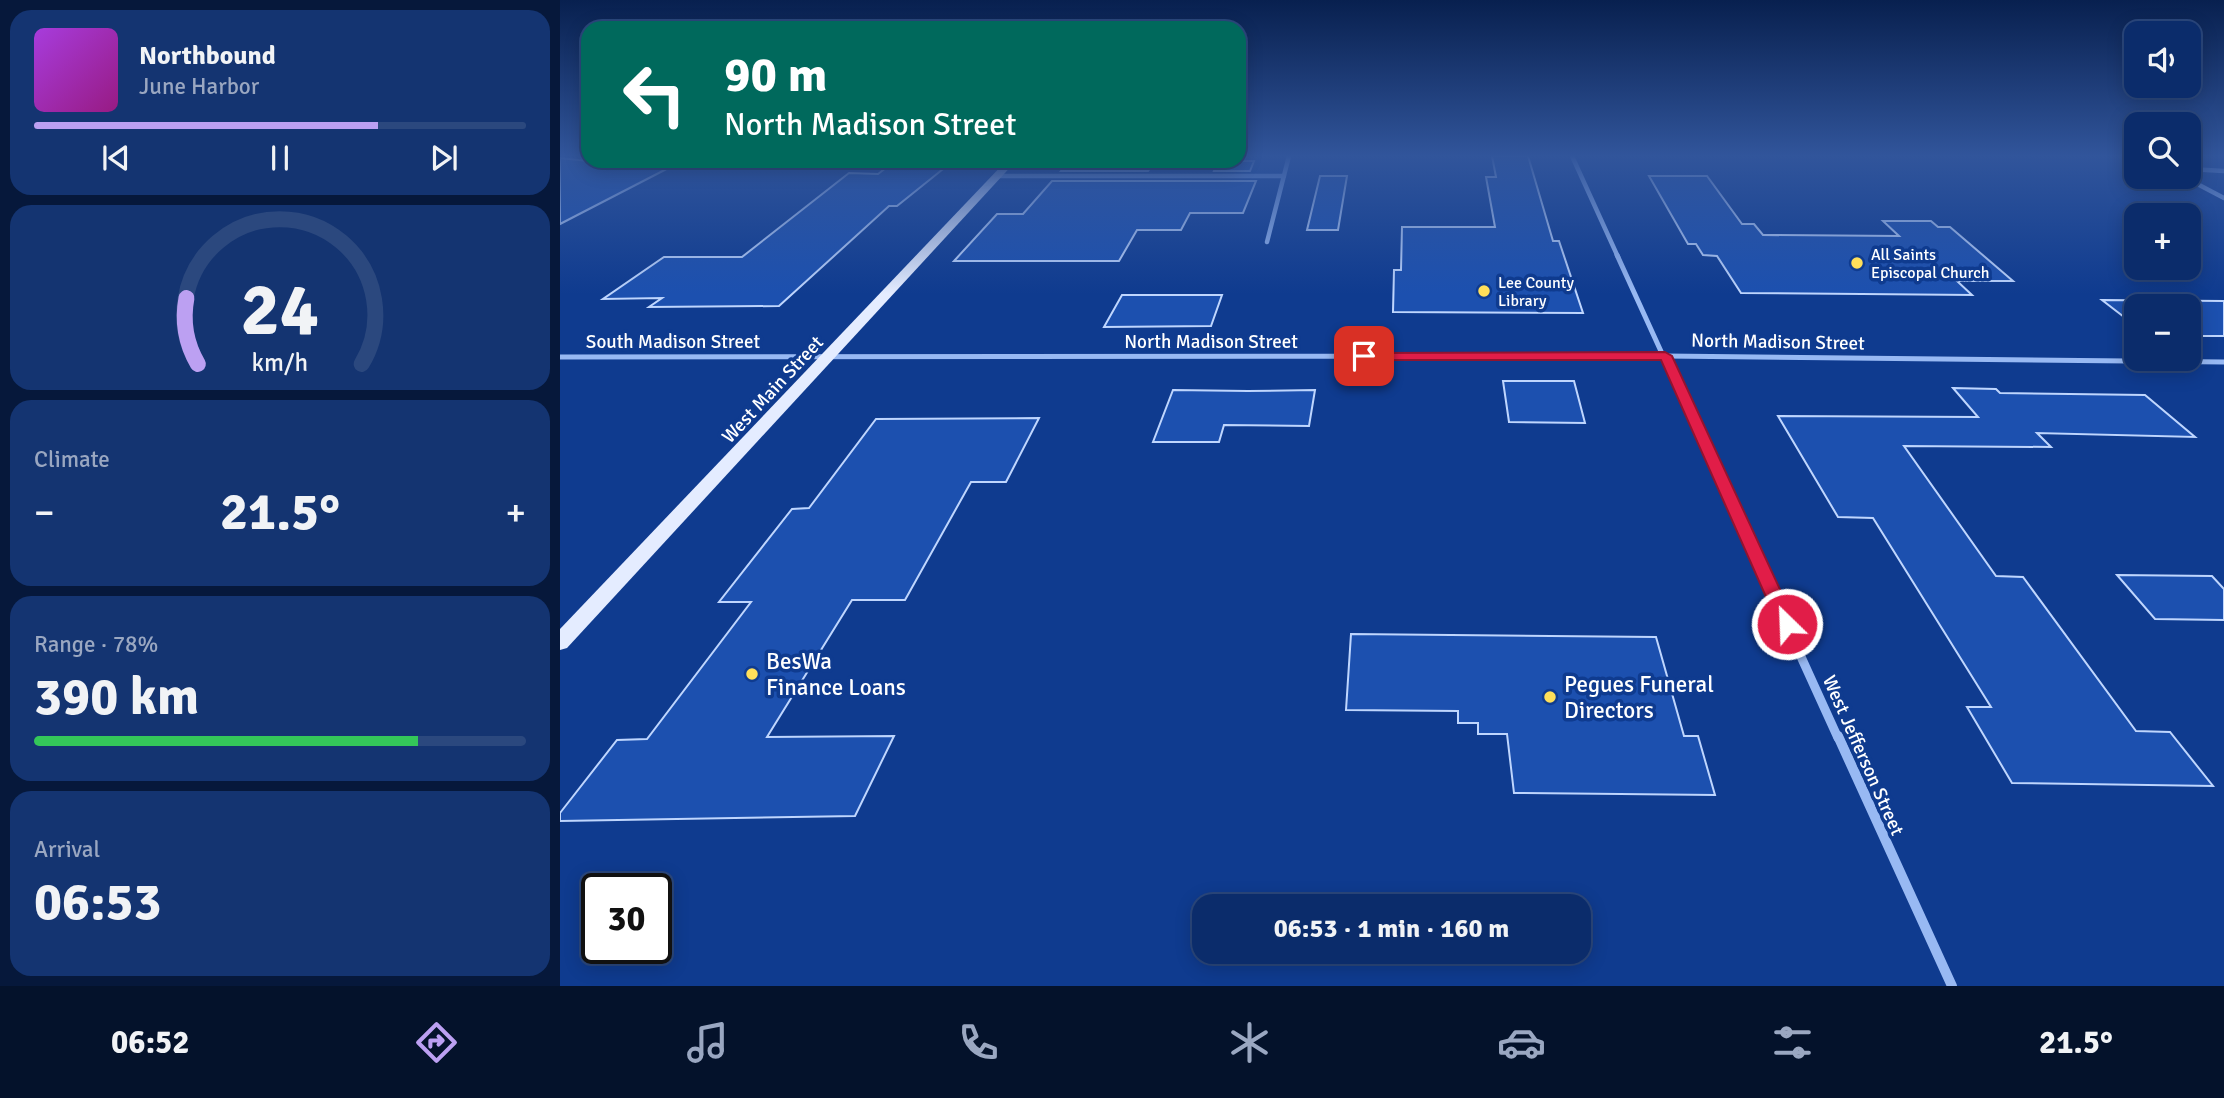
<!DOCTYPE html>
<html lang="en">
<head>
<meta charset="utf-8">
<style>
  :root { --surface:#0b2c6b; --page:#143471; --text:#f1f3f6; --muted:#9aa7c1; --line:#2b487e; --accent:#bca0f2 }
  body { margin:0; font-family:Signika,sans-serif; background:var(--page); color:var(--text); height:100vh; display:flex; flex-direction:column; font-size:26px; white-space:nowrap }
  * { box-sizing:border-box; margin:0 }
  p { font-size:23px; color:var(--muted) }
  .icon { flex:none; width:38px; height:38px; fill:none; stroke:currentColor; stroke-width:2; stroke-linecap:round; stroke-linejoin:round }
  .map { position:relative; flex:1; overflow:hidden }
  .sheet { display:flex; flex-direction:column; gap:10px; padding:10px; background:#06183b; width:560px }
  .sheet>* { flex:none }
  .guide { position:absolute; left:21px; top:21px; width:665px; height:147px; border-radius:21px; box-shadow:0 4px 18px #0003,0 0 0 2px var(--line); background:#00695c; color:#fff; overflow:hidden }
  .fabs { position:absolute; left:1564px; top:21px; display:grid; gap:14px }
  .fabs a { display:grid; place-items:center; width:77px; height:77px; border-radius:14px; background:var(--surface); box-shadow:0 4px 18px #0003,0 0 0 2px var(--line); font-size:35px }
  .speed { position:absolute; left:21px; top:873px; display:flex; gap:14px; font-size:35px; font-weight:700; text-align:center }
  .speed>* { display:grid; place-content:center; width:91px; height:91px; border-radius:50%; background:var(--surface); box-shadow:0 4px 18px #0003,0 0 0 2px var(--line); line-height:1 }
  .speed .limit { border:4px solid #111; border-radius:10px; background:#fff; color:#111 }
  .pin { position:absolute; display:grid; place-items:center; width:60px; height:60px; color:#fff; margin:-30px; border-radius:14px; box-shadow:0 4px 10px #0006 }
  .me { position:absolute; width:77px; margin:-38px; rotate:336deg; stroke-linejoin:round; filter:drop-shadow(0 0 5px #0008) }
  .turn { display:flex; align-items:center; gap:24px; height:147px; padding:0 28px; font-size:32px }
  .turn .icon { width:91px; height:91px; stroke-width:2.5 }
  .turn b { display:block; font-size:49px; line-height:60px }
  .big { font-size:52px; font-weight:800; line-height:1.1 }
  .sheet .tile { flex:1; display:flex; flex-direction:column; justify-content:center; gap:10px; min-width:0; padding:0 24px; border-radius:21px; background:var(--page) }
  .sheet .dial { align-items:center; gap:0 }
  .dial svg { height:182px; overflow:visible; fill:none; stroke:var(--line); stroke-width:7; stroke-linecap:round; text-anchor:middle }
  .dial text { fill:var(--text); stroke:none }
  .song { display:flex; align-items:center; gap:21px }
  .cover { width:84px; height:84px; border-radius:10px; background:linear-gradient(135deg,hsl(280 70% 55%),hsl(310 70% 35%)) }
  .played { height:7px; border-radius:4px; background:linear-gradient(90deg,var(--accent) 70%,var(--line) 70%) }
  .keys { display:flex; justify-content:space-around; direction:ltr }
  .heat { display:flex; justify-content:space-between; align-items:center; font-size:38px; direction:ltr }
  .charge { height:10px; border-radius:5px; background:linear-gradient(90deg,#34c759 78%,var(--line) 0) }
  .trip { position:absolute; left:632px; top:894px; width:399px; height:70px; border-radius:21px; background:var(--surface); box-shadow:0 4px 18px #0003,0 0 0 2px var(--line); font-weight:800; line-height:70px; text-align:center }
  .tab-bar { display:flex; height:112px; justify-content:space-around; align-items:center; background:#04122b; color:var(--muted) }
  .tab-bar .icon { width:49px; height:49px }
  .tab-bar .selected { color:var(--accent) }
  .tab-bar b { font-size:32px; color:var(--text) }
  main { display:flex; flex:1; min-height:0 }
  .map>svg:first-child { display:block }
  .building { fill:#1c50af; stroke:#bfd6fe; stroke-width:2 }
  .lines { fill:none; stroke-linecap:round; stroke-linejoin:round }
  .street-far4 { stroke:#98b9f3; stroke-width:4.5 }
  .street-far3 { stroke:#98b9f3; stroke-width:5 }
  .street-far2 { stroke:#98b9f3; stroke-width:7 }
  .street-far1 { stroke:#98b9f3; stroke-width:9 }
  .street { stroke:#98b9f3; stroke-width:10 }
  .primary { fill:#e4ecff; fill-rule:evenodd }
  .route { fill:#e11d48; stroke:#92132f; stroke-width:2 }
  .poi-dot { fill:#ffdf5a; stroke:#0f3b8f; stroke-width:2.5 }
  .labels { text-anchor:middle; stroke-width:7; stroke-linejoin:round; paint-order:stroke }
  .far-poi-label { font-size:16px; fill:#fff; stroke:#0f3b8f; text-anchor:start }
  .street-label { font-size:19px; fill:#fff; stroke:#0f3b8f }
  .near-poi-label { font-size:23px; fill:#fff; stroke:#0f3b8f; text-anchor:start }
</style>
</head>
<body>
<main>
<section class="sheet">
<div class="tile">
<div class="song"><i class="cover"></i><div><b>Northbound</b><p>June Harbor</p></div></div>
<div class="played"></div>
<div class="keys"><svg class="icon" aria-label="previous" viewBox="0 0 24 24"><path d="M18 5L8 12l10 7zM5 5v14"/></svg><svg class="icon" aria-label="pause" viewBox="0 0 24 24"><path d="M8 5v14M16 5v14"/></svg><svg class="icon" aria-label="next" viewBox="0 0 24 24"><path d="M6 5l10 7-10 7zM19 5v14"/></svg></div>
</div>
<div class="tile dial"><svg viewBox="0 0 100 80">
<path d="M14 69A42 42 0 1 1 86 69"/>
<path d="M14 69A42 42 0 0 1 9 40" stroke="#bca0f2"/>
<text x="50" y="56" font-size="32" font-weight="700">24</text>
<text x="50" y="72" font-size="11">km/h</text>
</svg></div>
<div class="tile"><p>Climate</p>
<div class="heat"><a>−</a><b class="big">21.5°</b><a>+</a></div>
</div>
<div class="tile"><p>Range · 78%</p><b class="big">390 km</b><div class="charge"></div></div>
<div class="tile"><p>Arrival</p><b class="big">06:53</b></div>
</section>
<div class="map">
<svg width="1664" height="986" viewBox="0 0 1664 986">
  <rect width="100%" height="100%" fill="#0f3b8f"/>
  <g class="building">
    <path d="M932,156H968L993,241H999L1023,313L833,312L834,270H841L842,227H935L926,177H936Z"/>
    <path d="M0,158L28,161H122L0,224Z"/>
    <path d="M335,161H393L337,206H329L219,306L89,307L102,298L43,299L104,257H182L289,173L318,174Z"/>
    <path d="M509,161L559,162L595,161L588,171H501Z"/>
    <path d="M659,161H694L690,171H654Z"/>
    <path d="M760,176H787L778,230H747Z"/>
    <path d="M1089,176H1147L1182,224H1194L1203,235L1339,236L1323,221H1371L1378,227H1390L1453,281H1397L1412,295L1181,293L1157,256L1143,255L1136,244H1128Z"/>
    <path d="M492,181H696L683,213H630L621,230H577L559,261H394L437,214H463Z"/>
    <path d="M562,295H662L651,326L544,327Z"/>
    <path d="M1542,300L1664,301V336H1629V306H1577V327Z"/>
    <path d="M943,381H1014L1025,423L949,422Z"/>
    <path d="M1393,388L1436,389L1440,393L1585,395L1635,437L1477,433L1491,447L1344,446L1436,576L1463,577L1576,731L1610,732L1653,786L1452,783L1407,707H1431L1313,518L1278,517L1218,416L1418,417Z"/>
    <path d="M613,390L688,391L755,390L749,426L664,425L659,442H593Z"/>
    <path d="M479,418L446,482H411L345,600H292L207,737L334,736L295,816L0,821V813L57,740L87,739L191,602H159L232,509L249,508L316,419Z"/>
    <path d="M1557,575L1652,576L1664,589V620L1595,619Z"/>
    <path d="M791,634L1096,637L1124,736H1138L1155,795L954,793L947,734H918V723H898V711L786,710Z"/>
  </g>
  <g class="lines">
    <g class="street-far4">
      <path d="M1012,156L1058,257"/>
      <path d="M1629,169L1664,171"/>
      <path d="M437,176H724"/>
      <path d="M1624,177L1664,198"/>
      <path d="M707,242L729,156"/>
    </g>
    <g class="street-far3">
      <path d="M1057,255L1115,382"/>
      <path d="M0,357L1105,356L1664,362"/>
    </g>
    <path class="street-far2" d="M1115,380L1188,540"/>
    <path class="street-far1" d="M1187,538L1278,738"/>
    <path class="street" d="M1278,736L1392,986"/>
    <path class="primary" d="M446,161H456L7,648L0,650V629Z"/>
  </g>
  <linearGradient id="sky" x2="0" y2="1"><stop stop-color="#08204f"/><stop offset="0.53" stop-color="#31559b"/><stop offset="1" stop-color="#31559b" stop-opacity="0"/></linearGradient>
  <rect width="1664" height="294" fill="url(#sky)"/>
  <path class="route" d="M1105,352L1112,356L1236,624L1234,629H1220L1218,624L1101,360H804L798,356L804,353Z"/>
  <g class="poi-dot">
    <circle cx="1297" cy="263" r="7"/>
    <circle cx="924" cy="291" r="7"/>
    <circle cx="192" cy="674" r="7"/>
    <circle cx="990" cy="697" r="7"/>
  </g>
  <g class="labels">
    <g class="far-poi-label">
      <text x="1311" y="260">All Saints<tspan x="1311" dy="18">Episcopal Church</tspan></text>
      <text x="938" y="288">Lee County<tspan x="938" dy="18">Library</tspan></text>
    </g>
    <g class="street-label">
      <text x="113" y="348">South Madison Street</text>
      <text x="651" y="348">North Madison Street</text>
      <text transform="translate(1218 341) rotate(1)" y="7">North Madison Street</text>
      <text transform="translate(212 389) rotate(-47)" y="7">West Main Street</text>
      <text transform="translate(1304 755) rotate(66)" y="7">West Jefferson Street</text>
    </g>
    <g class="near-poi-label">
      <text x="206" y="669">BesWa<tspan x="206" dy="26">Finance Loans</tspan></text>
      <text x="1004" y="692">Pegues Funeral<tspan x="1004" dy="26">Directors</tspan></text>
    </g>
  </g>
</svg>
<div class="fabs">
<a><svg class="icon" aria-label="sound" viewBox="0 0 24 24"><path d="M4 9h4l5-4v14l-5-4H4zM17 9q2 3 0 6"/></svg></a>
<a><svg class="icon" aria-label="search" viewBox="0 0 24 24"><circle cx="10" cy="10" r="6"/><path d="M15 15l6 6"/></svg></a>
<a>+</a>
<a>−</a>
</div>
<div class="speed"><div class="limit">30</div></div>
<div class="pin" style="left:804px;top:356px;background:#d93025"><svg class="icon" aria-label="arrive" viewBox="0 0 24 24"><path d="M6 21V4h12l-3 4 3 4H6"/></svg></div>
<svg class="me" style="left:1227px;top:624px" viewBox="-20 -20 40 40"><circle r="17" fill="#e11d48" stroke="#fff" stroke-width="3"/><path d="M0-11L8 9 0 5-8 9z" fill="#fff"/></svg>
<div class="trip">06:53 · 1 min · 160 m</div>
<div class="guide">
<div class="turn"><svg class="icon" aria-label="left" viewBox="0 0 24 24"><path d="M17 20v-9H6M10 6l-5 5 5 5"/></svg><div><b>90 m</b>North Madison Street</div></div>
</div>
</div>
</main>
<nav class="tab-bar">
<b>06:52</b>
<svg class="icon selected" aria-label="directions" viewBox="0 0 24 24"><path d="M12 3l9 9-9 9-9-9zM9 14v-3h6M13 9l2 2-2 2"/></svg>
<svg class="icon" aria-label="music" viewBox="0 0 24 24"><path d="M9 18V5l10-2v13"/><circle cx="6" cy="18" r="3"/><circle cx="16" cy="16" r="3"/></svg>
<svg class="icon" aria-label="phone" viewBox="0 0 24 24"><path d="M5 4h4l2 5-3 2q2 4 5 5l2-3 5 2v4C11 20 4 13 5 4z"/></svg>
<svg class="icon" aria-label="climate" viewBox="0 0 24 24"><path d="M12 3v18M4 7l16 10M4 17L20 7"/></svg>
<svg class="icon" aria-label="car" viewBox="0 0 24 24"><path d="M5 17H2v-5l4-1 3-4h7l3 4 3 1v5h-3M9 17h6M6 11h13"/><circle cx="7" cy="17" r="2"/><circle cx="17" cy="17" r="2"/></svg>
<svg class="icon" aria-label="filters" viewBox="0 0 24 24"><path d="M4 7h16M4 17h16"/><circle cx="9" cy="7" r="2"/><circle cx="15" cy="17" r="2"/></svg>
<b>21.5°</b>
</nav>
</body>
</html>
